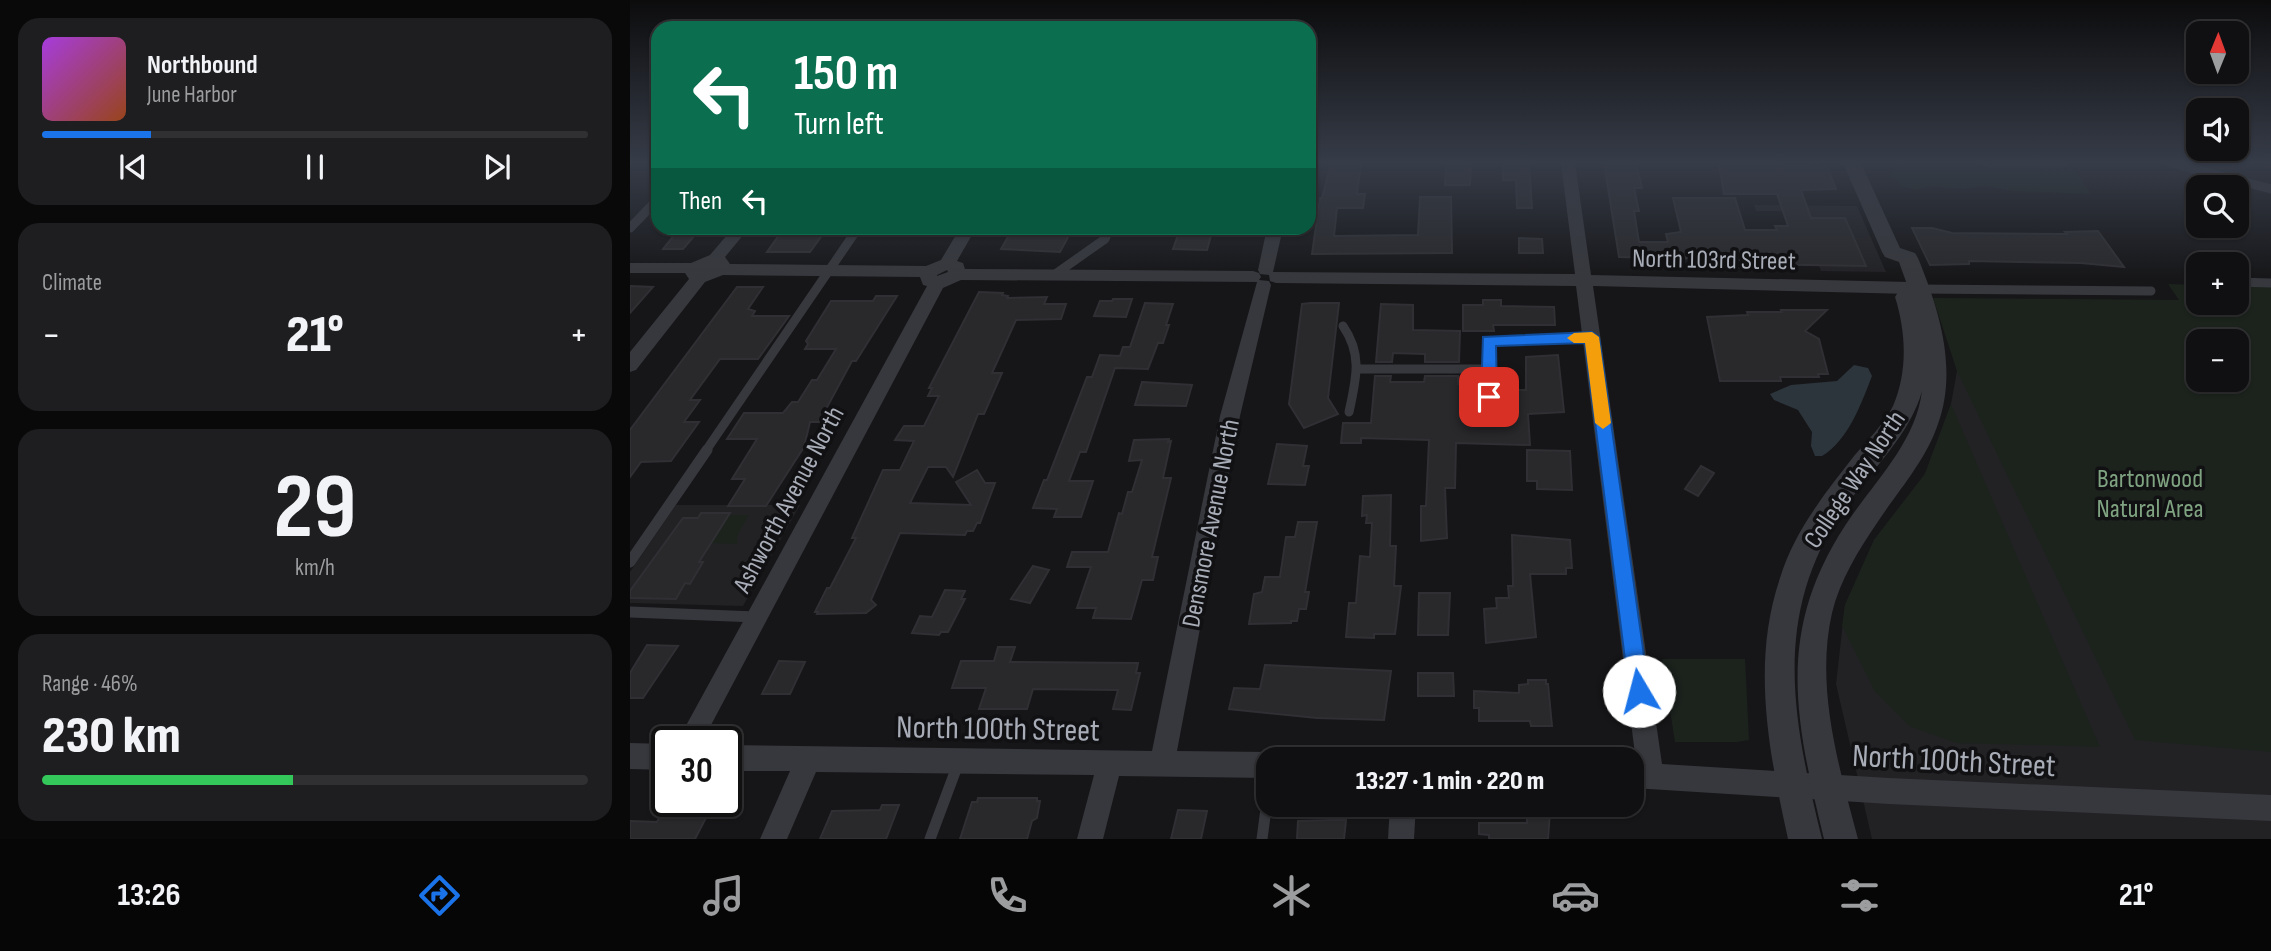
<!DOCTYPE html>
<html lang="en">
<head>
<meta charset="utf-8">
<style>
  :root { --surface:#101012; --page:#1e1e20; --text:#f1f3f6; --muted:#9c9d9f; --line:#303032; --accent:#1a73e8 }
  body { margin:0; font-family:"Sofia Sans Condensed",sans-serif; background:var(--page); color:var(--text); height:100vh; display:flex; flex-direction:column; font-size:26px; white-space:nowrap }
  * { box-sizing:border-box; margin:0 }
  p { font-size:23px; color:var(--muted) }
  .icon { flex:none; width:38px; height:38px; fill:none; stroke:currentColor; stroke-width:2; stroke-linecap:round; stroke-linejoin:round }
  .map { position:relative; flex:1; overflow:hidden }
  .drawer { display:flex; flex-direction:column; gap:18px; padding:18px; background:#09090a; width:630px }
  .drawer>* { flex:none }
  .hud { position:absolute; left:21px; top:21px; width:665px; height:214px; border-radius:21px; box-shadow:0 2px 5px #0004,0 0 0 2px var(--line); background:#0b6e4f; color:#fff; overflow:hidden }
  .needle { width:46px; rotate:1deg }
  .tools { position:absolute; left:1556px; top:21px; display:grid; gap:14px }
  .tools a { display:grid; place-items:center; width:63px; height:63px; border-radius:14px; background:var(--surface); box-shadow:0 2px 5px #0004,0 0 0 2px var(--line); font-size:35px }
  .speed { position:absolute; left:21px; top:726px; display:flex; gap:14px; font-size:35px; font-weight:700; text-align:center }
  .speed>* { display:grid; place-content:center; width:91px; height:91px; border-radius:50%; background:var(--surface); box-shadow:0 2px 5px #0004,0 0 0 2px var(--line); line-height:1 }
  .speed .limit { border:4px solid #111; border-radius:10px; background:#fff; color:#111 }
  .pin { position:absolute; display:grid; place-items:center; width:60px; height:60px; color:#fff; margin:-30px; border-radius:14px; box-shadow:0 4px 10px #0006 }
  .me { position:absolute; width:77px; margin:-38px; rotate:352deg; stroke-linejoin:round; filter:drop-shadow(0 0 5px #0008) }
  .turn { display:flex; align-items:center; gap:24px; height:147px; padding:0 28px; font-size:32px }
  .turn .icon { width:91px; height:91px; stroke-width:2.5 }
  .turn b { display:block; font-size:49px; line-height:60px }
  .then { display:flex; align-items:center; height:66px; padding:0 28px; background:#0003; gap:14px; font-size:26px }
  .big { font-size:52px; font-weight:800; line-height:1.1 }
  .drawer .widget { flex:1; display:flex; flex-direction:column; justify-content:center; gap:10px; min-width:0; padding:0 24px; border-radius:21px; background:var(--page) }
  .drawer .dial { align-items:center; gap:0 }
  .dial b { font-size:91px; line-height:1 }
  .song { display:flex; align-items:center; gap:21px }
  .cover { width:84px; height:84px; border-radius:10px; background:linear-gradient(135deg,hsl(280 70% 55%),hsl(20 70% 35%)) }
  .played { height:7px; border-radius:4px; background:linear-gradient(90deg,var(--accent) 20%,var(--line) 20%) }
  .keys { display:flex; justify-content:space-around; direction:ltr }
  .heat { display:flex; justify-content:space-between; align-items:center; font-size:38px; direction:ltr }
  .charge { height:10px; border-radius:5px; background:linear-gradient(90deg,#34c759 46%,var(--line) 0) }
  .trip { position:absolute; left:626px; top:747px; width:388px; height:70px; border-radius:21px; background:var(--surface); box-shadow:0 2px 5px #0004,0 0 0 2px var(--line); font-weight:800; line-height:70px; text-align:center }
  .menu { display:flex; height:112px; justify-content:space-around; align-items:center; background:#060607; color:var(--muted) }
  .menu .icon { width:49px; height:49px }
  .menu .current { color:var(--accent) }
  .menu b { font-size:32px; color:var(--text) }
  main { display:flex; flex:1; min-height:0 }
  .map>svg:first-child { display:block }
  .built { fill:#222225; fill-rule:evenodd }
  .green { fill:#1c231d; fill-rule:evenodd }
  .water { fill:#2c353c }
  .building { fill:#29292c; stroke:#303034; stroke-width:2 }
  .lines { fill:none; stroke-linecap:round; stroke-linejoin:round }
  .service-far1 { stroke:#37383d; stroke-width:9 }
  .service { stroke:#37383d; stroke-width:11 }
  .minor { fill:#37383d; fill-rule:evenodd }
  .tertiary { fill:#37383d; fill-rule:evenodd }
  .route { fill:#1a73e8; stroke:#114b97; stroke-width:2 }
  .slow { fill:#f59e0b }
  .labels { text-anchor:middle; stroke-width:7; stroke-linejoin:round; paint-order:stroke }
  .street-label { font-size:26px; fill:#a8adb8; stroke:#111113 }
  .park-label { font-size:26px; fill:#7fa381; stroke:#111113 }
  .near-street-label { font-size:32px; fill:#a8adb8; stroke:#111113 }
</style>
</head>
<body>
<main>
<section class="drawer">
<div class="widget">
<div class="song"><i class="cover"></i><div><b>Northbound</b><p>June Harbor</p></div></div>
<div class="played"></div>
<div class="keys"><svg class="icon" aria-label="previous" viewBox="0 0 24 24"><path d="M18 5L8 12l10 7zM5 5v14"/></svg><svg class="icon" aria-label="pause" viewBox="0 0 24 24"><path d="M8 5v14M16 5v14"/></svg><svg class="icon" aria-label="next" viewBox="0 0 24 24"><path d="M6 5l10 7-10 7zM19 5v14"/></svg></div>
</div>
<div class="widget"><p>Climate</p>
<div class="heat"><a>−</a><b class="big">21°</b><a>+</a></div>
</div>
<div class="widget dial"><b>29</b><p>km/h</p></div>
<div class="widget"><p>Range · 46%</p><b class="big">230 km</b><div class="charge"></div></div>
</section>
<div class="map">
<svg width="1641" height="839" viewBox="0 0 1641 839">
  <rect width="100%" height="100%" fill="#161618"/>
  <g class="built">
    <path d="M1124,205L1227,206L1256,272L1191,271L1168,211H1126Z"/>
    <path d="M1641,302V839H1242L1206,684L1215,605L1244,540L1295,474L1321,404L1327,371L1320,344L1568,303ZM1568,341H1606V380H1568Z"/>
    <path d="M46,505H170L113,606L0,603V572Z"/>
  </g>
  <g class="green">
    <path d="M1264,164L1436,168L1444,170L1461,194L1382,191L1356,186L1333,189L1299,186L1286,190L1271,186L1262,174Z"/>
    <path d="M1538,284L1568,285V303H1606L1607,286L1641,287V752L1505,740L1327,371L1303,298L1549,300ZM1568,341H1606V380H1568Z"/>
    <path d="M1321,404L1470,747L1326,743L1279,726L1245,692L1212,626L1215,605L1244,540L1295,474Z"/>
    <path d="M99,515H119L108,534L107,544L81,543Z"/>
    <path d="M1032,659H1115L1119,740L1107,742H1045Z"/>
  </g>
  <path class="water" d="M1224,365L1238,368L1242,376C1232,402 1218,441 1192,456H1185L1181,446L1182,432L1168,410L1144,400L1140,394L1161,385L1207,381Z"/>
  <g class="building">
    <path d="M701,163H731L727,194H735L733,208H707L704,236L788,235L790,197H821L822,253L682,254L690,198H692Z"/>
    <path d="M816,163H841L840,185H815Z"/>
    <path d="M877,163H899L902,208H887L886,180H873V166H877Z"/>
    <path d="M974,163H1006L1012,188H1004L1009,211H1004L1009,242H1038L1036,234L1051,232L1043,198H1105L1115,230H1147L1145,226H1158L1147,194H1094L1089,165L1197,166L1206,189L1171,190L1181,218H1215L1236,266L1123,264L1124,268H1087L1085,259L989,257Z"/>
    <path d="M50,228H71L53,249H33Z"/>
    <path d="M154,228H190L186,234H193L180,252H137Z"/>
    <path d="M383,228H443L430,252L371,249Z"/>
    <path d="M1282,228H1302L1322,233L1437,234L1435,232L1468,231L1494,267L1451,263L1339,261V264L1300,265Z"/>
    <path d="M549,232H582L577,250L543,249Z"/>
    <path d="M889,238L912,239L913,253H889Z"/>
    <path d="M0,286L23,287L0,313Z"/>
    <path d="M107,287H133L118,309L125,311L122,316H159L128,359H90L60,400H70L54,422H69L41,461L11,462L0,477V430Z"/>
    <path d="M349,292L373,293L372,295L378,296L377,298L417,297L414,304H436L431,319L386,320L362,373H372L354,414H348L323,477L316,467H298L280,503L341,505L326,482L347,470L355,483H365L350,523H347L343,531H337L335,535L270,533L241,600L246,605L236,613L187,614L188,612H185L197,588H200L226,538H222L253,470H270L284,441L265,440L274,426H294L309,396H298L302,388H299Z"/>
    <path d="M246,296H267L226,361H222L189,422H180L174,447L136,506H98L115,479H102L127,439H97L114,413H153L162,402H168L182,380H187L206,349H175L178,344L176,341L201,301H243Z"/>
    <path d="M483,299H502L496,317L464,316L470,301H482Z"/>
    <path d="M853,300H871V306L924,307L925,325H863L864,331H833V305H853Z"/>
    <path d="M515,303L543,304L536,325H539L533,343H528L518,369L485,368L456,452H450L439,481H463L451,517H424L427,509L403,508L414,480H417L457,377H462L470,355L490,356L493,347H500Z"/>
    <path d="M681,303H709L698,398L708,414L674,428L659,404L672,304Z"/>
    <path d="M751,304L783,305V330L830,331L829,362H795V354L763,353L762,362H746Z"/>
    <path d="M1151,310H1197L1175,331L1189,339L1198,374H1188L1189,377H1150L1151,381H1090L1077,317L1118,315L1117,312H1152Z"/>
    <path d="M928,355L934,412L898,414L900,445L826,443L825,488H815L817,538L791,541V506H796L799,440L731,438V443H711L713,423H741L745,376H761L760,382H794L795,376H828V384H835V389H841L840,415H877L876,390H896V357Z"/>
    <path d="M512,382L562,385L556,406L505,405Z"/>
    <path d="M539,439L538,442L541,441L533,478H541L522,557H528L523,580H512L501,619L463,618L466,608H447L461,567H437L442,552H478L489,513L492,514L498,492H502L512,460L499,461L504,440Z"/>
    <path d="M647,444L677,446L673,466H679L675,485L638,484Z"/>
    <path d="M897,450L940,451L942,490L907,489V481H897Z"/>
    <path d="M1071,466L1084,473L1068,496L1055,489Z"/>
    <path d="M761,495L760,546H766L764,586H771L765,634H744V638L716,637L719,603H726L730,556L740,557L742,523H736L737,515L732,516L733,496Z"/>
    <path d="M71,513H100L69,562H73L60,584L55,583L46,599L0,598V591L53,518H68Z"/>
    <path d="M668,522H687L675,592H679L676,609H669L667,621H661V623L619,624L624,594L632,592L635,577H650L656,537H665Z"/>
    <path d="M882,535L940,540L942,568H936V574H900L906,637L856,643L854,609L867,608L866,598H879L878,586H883Z"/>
    <path d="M403,566L419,570L400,603L381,599Z"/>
    <path d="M315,590L335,591L331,599H335L318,632H311L309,635L282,633L290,616L302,617Z"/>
    <path d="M789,593H820L818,635H788Z"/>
    <path d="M17,645L48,646L13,698H0V673Z"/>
    <path d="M368,647H385L380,662L508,663L506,673H510L501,710L483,709L488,690L403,689L397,709H349L356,688H322L331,661H364Z"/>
    <path d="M149,661L175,662L160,694H132Z"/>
    <path d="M635,665L761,671L754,720L687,718L599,709L604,688L630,689Z"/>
    <path d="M788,673H823L824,696H788Z"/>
    <path d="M898,680H916V684H918L922,726H901L900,721H849V708H844V691L889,693V685L898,684Z"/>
    <path d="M348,798H407V801H410L407,818L402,821L397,839H330L342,802H347Z"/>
    <path d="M252,805H269L256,839H190L202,811L250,810Z"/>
    <path d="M33,810H80L65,839H0V821L27,822Z"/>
    <path d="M548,810L577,811L571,839H541Z"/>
    <path d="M897,810L920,812L918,839H859V835L849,834V823H897Z"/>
    <path d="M702,820H716L714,839H667L668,821Z"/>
  </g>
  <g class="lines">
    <g class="service-far1">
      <path d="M1357,163H1433"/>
      <path d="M1541,163L1641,189"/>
      <path d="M0,228L28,199"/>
      <path d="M424,275L475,239L480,228"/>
      <path d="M1606,282L1641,283"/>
      <path d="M1289,289L1521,291"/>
      <path d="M713,326C733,355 726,379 719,412"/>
      <path d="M727,369H859"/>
      <path d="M859,397L858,341L962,337"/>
      <path d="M75,452L228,228"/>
    </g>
    <g class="service">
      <path d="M0,562L77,450"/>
      <path d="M0,612L126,617"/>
      <path d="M300,839L328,764"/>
      <path d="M632,839L639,786"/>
    </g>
    <g class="minor">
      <path d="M931,163H945L961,275L1281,282L1289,288L1281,294L963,286L1032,764L1259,778L1641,795V821L1259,804L1003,788V762H1006L946,286L646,283L640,281L639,275L630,274L628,270L637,228H653L643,272L945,274Z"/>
      <path d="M103,228H119L95,257L100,264L296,266L311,260L330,228H346L327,261L333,263L335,269L623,271L629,273L631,277L629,280L639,281L641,285L610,416L547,751L639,752L649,760H639V778L489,776L473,839H447L464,775L186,772L157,839H130L160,771H96V745L522,751L590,416L627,282L331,280L313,288L72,742H47L297,286L293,285L290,277L93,275L75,282L6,370L0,372V352L59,279L55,273H0V263H61L80,255ZM317,270L318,272L307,276V275Z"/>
      <path d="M0,743L37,744V770L0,769Z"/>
      <path d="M760,805H786L784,839H758Z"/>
    </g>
    <path class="tertiary" d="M1213,163H1231L1270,248L1285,253L1288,258C1309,310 1328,368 1308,424C1296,460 1268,491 1247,523C1228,551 1210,580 1202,613C1185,688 1209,767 1228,839H1194C1164,715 1144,626 1223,514C1250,476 1286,439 1292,391C1280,435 1242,469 1216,506C1140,614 1163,720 1192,839H1158C1139,752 1121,664 1150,578C1164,532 1195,493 1224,456C1237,441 1254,424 1263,406C1278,371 1276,332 1265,297L1268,292L1279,290L1269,262L1255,257L1252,252Z"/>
  </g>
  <linearGradient id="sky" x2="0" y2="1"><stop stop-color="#0c0c0d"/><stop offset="0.58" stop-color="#363c48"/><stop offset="1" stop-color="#363c48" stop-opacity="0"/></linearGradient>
  <rect width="1641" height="280" fill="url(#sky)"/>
  <path class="route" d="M962,332L969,337L1019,691L1016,698L1009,700L1002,698L999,691L955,343L866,346L867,397L859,403L851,397L853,337Z"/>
  <path class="slow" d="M962,332L969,337L981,423L973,429L965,423L955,343H944L937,338L944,333Z"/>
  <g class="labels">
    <g class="street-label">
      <text transform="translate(1084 259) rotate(1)" y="9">North 103rd Street</text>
      <text transform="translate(1224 479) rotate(-56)" y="9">College Way North</text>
      <text transform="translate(158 499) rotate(-62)" y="9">Ashworth Avenue North</text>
      <text transform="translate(580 523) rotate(-79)" y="9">Densmore Avenue North</text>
    </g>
    <g class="park-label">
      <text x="1520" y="487">Bartonwood<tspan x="1520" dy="30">Natural Area</tspan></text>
    </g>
    <g class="near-street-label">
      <text transform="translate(368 728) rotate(1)" y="11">North 100th Street</text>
      <text transform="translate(1324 760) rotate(3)" y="11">North 100th Street</text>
    </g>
  </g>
</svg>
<div class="tools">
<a><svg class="needle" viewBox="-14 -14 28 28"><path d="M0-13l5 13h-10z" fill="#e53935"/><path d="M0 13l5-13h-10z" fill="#9c9d9f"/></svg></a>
<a><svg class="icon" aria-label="sound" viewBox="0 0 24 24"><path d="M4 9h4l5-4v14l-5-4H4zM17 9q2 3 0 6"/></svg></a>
<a><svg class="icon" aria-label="search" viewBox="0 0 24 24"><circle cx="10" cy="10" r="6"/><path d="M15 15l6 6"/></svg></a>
<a>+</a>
<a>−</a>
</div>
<div class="speed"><div class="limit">30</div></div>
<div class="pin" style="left:859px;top:397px;background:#d93025"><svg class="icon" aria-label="arrive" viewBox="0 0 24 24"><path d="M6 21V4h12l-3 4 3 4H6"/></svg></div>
<svg class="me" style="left:1009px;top:691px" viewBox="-20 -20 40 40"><circle r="19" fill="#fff"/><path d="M0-13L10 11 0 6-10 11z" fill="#1a73e8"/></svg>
<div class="trip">13:27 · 1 min · 220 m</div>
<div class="hud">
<div class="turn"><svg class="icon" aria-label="left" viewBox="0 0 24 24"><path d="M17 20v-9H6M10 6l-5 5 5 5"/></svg><div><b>150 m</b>Turn left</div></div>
<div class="then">Then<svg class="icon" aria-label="left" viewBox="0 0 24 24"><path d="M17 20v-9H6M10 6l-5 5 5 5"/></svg></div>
</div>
</div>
</main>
<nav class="menu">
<b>13:26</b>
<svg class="icon current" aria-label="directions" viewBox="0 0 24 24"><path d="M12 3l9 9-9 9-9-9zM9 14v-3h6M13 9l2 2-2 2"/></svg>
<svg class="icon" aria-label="music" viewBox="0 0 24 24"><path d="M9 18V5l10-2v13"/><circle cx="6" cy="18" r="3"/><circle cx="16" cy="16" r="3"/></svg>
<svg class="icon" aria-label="phone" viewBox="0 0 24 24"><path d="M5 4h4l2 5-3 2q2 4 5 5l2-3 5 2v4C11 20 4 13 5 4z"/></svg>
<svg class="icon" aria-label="climate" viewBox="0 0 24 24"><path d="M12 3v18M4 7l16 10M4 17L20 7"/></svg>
<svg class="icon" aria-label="car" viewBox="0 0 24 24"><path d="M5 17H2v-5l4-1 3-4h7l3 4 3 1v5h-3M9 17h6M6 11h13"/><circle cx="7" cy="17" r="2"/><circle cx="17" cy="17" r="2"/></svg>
<svg class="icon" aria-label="filters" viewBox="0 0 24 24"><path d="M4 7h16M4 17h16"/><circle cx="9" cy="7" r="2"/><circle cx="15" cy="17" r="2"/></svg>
<b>21°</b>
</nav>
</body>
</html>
